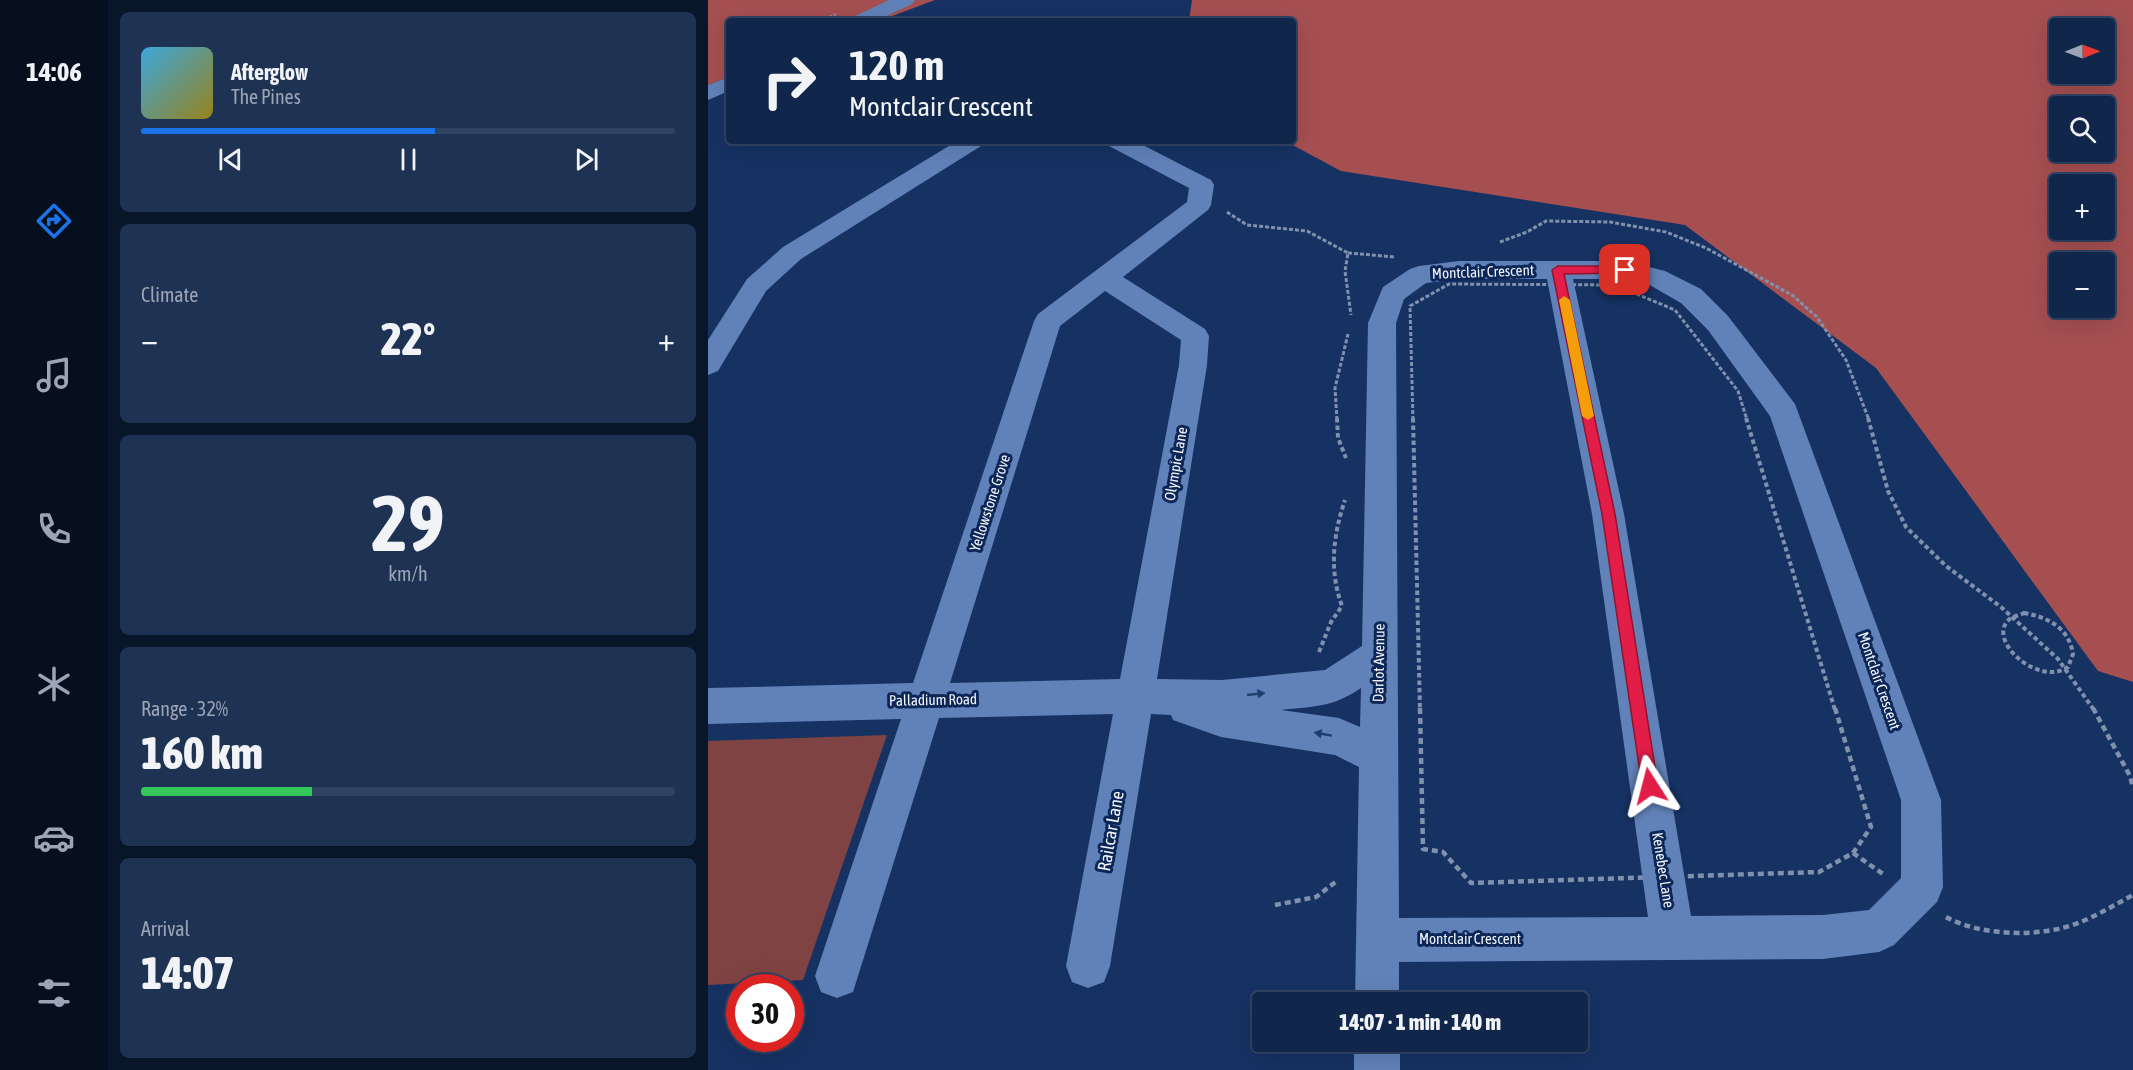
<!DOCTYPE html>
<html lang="en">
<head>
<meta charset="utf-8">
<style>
  :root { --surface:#10264a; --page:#1e3254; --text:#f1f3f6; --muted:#9ca5b5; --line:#304362; --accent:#1a73e8 }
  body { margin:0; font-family:"Asap Condensed",sans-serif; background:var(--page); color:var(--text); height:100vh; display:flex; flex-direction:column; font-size:22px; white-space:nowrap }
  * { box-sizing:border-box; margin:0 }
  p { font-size:20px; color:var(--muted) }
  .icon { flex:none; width:33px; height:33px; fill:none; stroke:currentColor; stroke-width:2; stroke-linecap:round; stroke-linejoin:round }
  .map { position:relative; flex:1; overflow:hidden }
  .sheet { display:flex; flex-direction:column; gap:12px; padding:12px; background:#091529; width:600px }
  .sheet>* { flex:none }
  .top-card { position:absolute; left:18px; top:18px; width:570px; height:126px; border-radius:6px; box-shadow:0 6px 24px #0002,0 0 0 2px var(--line); background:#10264a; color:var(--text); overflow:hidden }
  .needle { width:39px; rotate:89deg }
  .controls { position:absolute; left:1341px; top:18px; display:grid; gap:12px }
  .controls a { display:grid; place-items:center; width:66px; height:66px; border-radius:6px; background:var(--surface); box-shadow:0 6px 24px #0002,0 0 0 2px var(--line); font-size:30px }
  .speed { position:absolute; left:18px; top:974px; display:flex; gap:12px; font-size:30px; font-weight:700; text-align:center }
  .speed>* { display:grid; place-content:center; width:78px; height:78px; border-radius:50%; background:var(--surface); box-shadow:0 6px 24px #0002,0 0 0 2px var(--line); line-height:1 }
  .speed .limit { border:9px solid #d22; background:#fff; color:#111 }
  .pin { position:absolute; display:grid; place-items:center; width:51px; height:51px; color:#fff; margin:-26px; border-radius:12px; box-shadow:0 3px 9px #0006 }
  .me { position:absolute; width:66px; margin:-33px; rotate:351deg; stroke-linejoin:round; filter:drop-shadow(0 0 4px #0008) }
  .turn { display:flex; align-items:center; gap:21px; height:126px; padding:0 24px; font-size:27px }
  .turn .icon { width:78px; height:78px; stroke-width:2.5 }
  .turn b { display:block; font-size:42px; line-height:51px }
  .big { font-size:45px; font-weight:800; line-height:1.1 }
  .sheet .tile { flex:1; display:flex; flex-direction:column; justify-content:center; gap:9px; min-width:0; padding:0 21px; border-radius:9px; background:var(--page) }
  .sheet .dial { align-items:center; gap:0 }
  .dial b { font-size:78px; line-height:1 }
  .song { display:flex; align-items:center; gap:18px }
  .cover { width:72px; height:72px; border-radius:9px; background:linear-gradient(135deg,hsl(200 70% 55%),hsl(50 70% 35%)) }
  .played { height:6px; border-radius:3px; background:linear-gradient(90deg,var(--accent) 55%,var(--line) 55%) }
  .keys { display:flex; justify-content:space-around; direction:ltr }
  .heat { display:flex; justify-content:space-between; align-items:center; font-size:33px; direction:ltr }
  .charge { height:9px; border-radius:4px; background:linear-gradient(90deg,#34c759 32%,var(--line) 0) }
  .trip { position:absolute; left:544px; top:992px; width:336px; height:60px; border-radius:6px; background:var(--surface); box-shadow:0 6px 24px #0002,0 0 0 2px var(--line); font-weight:800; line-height:60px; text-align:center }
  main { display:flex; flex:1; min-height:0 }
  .tabs { display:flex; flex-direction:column; width:108px; justify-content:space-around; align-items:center; background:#060f1e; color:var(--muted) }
  .tabs .icon { width:42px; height:42px }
  .tabs .selected { color:var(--accent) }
  .tabs b { font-size:27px; color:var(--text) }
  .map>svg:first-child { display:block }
  .green { fill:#7f4343 }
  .forest { fill:#a54f51; fill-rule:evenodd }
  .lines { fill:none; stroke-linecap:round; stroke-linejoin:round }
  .path-far3 { stroke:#8091ad; stroke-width:2; stroke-dasharray:3 2; stroke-linecap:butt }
  .path-far2 { stroke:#8091ad; stroke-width:3; stroke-dasharray:4 2; stroke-linecap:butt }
  .path-far1 { stroke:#8091ad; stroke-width:4; stroke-dasharray:4.5 3; stroke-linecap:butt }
  .path { stroke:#8091ad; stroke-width:4.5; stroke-dasharray:6 4; stroke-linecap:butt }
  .minor { fill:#6182b9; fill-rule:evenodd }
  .oneway { fill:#213e70 }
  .route { fill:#e11d48; stroke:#92132f; stroke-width:1.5 }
  .slow { fill:#f59e0b }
  .labels { text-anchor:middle; stroke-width:6; stroke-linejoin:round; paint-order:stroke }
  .street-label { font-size:15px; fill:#f1f5fb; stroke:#0c2757 }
  .near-street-label { font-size:18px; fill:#f1f5fb; stroke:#0c2757 }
</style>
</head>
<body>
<main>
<nav class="tabs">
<b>14:06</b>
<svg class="icon selected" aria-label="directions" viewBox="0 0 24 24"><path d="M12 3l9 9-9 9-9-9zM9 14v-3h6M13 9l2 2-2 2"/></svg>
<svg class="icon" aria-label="music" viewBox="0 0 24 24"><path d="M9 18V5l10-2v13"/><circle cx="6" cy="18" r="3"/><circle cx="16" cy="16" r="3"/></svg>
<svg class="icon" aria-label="phone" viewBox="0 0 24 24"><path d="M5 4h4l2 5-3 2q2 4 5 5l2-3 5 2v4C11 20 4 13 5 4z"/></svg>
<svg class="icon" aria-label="climate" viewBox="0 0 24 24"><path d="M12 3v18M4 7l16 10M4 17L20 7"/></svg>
<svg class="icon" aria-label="car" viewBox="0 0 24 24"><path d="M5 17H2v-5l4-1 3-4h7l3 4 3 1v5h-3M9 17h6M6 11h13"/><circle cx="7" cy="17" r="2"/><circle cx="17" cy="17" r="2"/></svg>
<svg class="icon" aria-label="filters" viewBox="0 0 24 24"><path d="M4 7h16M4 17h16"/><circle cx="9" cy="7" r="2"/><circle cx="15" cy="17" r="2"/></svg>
</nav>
<section class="sheet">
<div class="tile">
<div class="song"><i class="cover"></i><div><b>Afterglow</b><p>The Pines</p></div></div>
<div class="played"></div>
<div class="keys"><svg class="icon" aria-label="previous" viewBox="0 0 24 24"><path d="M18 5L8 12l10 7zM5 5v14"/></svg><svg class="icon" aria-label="pause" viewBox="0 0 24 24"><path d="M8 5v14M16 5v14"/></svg><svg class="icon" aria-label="next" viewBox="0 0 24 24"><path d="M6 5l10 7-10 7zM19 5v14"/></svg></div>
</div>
<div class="tile"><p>Climate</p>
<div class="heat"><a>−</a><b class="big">22°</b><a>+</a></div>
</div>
<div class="tile dial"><b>29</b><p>km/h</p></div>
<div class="tile"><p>Range · 32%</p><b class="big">160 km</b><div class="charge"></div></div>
<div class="tile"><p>Arrival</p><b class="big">14:07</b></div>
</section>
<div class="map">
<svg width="1425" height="1070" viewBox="0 0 1425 1070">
  <rect width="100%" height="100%" fill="#163263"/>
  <path class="green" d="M179,735L95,980L0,985V741Z"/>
  <g class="forest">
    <path d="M0,0H227L171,21H21V77L0,85Z"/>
    <path d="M484,0H1425V682L1390,671L1168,368L977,225L633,171L577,141H585V21H481ZM1352,28H1396V74H1352ZM1352,106H1396V152H1352ZM1352,184H1396V230H1352ZM1352,262H1396V308H1352Z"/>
  </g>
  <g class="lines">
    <path class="path-far3" d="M112,21L128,14"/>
    <g class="path-far2">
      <path d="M519,212L539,225L599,231L640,253L637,271L643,315"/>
      <path d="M792,242L819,232L838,221L902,222L958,232L998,248L1084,295L1109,317L1138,360L1161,420"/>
      <path d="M640,253L687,257"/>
      <path d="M629,420L627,388L640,334"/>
      <path d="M705,420L702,306L741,284L907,285L967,310L1030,391L1039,420"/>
    </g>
    <g class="path-far1">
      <path d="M629,418L630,438L638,458"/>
      <path d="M705,418L712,710"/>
      <path d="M1038,418L1127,710"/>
      <path d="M1160,418L1180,491L1198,527L1238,566L1293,607L1350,659L1386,710"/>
      <path d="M1316,613C1340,617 1361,628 1365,654L1360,667C1330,688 1275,638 1303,618C1307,616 1312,615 1316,613Z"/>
      <path d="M611,652L623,622L634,606C621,571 625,535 637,500"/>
    </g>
    <g class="path">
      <path d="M712,708L715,849L735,852L763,883L1111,872L1145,853L1163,827L1127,708"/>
      <path d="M1385,708L1422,776L1425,788"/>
      <path d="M1145,853L1175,874"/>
      <path d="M567,905L608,897L630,880"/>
      <path d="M1238,917C1275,937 1336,938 1375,921C1392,914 1408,904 1425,895"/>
    </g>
    <g class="minor">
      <path d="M181,0H207L204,4L168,21H142L145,17Z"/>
      <path d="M21,77V91L0,100V85Z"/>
      <path d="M249,141H276L273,146L93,259L58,291L10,371L0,375V340L39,279L75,247Z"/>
      <path d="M398,141H427L503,180L506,185L503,205L500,210L415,277L497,329L501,336L499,365L449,679L514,680L617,670L654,646L660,323L675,287L702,269L711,266L751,261H917L957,271L993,289L1020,316L1087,404L1233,800L1235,887L1229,902L1186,945L1171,952L1115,959L691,962V1002H647L651,767L627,755L513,737L465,720L463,715L443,714L402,966L396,982L380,988L364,982L358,966L405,714L231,718L145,992L129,998L113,992L107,976L193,719L0,724V688L205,683L326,321L330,314L479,202L481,188L401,146ZM751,279H839L884,514L940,917L691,918L688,323L696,299L718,283ZM865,279H917L940,284L973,303L1000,330L1062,416L1193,800V878L1161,910L1115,915L983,916L916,514ZM397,291L473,340L471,365L412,679L242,683L352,326ZM653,688L652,727L631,718L573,710C606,706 624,708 653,688Z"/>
      <rect x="646" y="1041" width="46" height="29"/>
    </g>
  </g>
  <defs><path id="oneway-solid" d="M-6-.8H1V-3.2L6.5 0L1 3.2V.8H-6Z" transform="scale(1.5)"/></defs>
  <g class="oneway">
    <use href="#oneway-solid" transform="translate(548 694) rotate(-6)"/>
    <use href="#oneway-solid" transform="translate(615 734) rotate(-170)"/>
  </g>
  <path class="route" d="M850,266H917L922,270L917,273L856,274L907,514L950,786L948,792L942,795L936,792L934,786L894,514L844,270Z"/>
  <path class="slow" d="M856,296L862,300L886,416L880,420L874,416L851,300Z"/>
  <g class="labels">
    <g class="street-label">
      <text transform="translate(775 272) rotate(-2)" y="5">Montclair Crescent</text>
      <text transform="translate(468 464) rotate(-80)" y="5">Olympic Lane</text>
      <text transform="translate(282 503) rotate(-72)" y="5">Yellowstone Grove</text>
      <text transform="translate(671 663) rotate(-89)" y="5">Darlot Avenue</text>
      <text transform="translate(1171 681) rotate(71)" y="5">Montclair Crescent</text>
      <text transform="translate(225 700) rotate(-1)" y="5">Palladium Road</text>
      <text transform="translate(955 870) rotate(81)" y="5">Kenebec Lane</text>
      <text x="762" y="944">Montclair Crescent</text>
    </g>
    <g class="near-street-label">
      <text transform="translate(403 831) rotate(-80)" y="6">Railcar Lane</text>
    </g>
  </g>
</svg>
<div class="controls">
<a><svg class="needle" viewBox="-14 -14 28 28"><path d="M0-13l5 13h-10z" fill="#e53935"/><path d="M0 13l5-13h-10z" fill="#9ca5b5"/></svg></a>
<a><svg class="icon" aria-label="search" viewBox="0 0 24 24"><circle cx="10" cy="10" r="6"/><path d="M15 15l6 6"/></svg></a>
<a>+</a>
<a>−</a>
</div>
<div class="speed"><div class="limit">30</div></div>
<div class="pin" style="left:917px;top:270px;background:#d93025"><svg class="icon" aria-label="arrive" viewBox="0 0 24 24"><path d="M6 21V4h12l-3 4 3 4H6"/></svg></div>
<svg class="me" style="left:942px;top:786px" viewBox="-20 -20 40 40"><path d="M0-17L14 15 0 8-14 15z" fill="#e11d48" stroke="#fff" stroke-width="4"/></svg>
<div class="trip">14:07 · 1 min · 140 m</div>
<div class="top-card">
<div class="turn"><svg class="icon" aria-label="right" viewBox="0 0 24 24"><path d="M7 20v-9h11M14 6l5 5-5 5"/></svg><div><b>120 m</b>Montclair Crescent</div></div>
</div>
</div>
</main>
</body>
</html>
